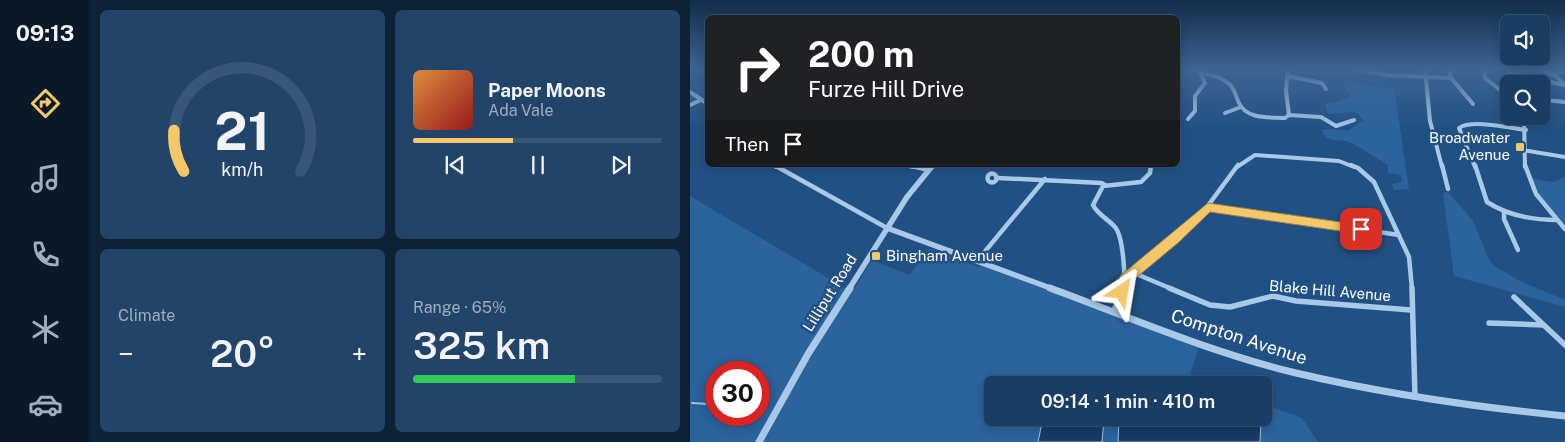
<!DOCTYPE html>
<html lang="en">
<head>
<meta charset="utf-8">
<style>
  :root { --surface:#193d63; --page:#224469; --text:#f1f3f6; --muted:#9faebe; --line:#375678; --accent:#f5c76b }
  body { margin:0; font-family:"Public Sans",sans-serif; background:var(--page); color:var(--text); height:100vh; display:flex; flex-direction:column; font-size:19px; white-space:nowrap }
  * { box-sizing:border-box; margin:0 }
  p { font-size:16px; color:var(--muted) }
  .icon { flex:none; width:28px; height:28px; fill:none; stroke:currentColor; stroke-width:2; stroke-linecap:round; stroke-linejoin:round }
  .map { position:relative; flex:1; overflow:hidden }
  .panel { display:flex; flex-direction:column; gap:10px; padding:10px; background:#0e2236; width:600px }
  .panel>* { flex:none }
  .guide { position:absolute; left:15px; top:15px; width:475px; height:152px; border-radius:8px; box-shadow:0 2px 12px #0003,0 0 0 1px var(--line); background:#202124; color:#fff; overflow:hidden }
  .tools { position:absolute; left:810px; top:15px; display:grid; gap:10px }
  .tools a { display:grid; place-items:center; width:50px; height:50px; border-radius:8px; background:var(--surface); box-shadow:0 2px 12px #0003,0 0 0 1px var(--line); font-size:25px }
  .speed { position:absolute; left:15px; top:361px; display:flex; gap:10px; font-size:25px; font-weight:700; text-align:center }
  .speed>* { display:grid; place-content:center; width:65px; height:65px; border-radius:50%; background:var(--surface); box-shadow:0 2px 12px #0003,0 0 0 1px var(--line); line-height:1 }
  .speed .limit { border:8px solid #d22; background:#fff; color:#111 }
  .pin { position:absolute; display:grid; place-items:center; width:42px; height:42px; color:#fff; margin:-21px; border-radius:10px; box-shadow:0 2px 8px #0006 }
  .me { position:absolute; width:55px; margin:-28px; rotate:33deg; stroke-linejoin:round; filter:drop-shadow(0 0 4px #0008) }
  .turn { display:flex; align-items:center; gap:18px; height:105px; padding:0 20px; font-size:22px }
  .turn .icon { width:65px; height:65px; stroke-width:2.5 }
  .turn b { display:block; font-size:35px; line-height:42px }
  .then { display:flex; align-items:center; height:48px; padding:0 20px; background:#0003; gap:10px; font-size:19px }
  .big { font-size:38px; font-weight:600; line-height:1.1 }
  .panel .card { flex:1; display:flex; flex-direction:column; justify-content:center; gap:8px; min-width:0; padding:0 18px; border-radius:8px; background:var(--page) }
  .panel .dial { align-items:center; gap:0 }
  .dial svg { height:130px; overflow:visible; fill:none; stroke:var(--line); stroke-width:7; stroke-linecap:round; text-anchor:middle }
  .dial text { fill:var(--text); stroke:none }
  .song { display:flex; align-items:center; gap:15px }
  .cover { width:60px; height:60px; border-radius:8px; background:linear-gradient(135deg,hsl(30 70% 55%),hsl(0 70% 35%)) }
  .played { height:5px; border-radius:2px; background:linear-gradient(90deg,var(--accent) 40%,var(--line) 40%) }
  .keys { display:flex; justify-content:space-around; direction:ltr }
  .heat { display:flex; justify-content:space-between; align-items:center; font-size:28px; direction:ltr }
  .charge { height:8px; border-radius:4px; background:linear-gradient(90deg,#34c759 65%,var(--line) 0) }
  .panel .tiles { flex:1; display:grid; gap:10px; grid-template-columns:repeat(2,1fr) }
  .trip { position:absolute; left:294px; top:376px; width:288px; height:50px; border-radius:8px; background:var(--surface); box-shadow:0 2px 12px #0003,0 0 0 1px var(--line); font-weight:600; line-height:50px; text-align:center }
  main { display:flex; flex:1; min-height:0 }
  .tab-bar { display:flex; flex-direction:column; width:90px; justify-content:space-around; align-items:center; background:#0a1828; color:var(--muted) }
  .tab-bar .icon { width:35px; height:35px }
  .tab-bar .on { color:var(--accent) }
  .tab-bar b { font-size:22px; color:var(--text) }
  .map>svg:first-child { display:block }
  .green { fill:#2b639c; fill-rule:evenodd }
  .water { fill:#173b63; stroke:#9dc4ea }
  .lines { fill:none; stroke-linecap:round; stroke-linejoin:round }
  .stream { stroke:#9dc4ea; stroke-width:2 }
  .minor-far2 { stroke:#a9c9e9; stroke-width:4 }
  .minor-far1 { stroke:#a9c9e9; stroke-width:4.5 }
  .minor { stroke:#a9c9e9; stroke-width:5.5 }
  .tertiary-far2 { stroke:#a9c9e9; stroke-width:4.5 }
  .tertiary-far1 { stroke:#a9c9e9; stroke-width:5.5 }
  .tertiary { stroke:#a9c9e9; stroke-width:7 }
  .route { fill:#f5c76b; stroke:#9f8146 }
  .poi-dot { fill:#f5c76b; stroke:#215184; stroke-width:2 }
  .labels { text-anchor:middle; stroke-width:5; stroke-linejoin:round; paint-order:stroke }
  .poi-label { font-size:15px; fill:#fff; stroke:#215184; text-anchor:end }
  .street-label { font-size:15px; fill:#fff; stroke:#215184 }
  .near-street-label { font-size:18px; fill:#fff; stroke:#215184 }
</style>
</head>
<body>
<main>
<nav class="tab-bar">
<b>09:13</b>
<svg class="icon on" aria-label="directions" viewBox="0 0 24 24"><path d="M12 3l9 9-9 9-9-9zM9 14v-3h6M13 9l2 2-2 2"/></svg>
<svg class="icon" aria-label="music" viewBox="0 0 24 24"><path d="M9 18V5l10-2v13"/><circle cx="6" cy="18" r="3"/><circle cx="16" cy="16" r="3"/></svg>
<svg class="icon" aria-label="phone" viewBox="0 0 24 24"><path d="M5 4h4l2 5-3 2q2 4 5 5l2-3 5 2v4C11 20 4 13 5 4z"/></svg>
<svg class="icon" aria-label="climate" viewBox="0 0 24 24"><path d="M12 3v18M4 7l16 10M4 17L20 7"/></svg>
<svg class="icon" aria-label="car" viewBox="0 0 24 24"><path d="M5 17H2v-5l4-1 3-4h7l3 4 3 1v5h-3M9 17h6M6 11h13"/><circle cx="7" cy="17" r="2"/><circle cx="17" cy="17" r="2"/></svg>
</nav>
<section class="panel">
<div class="tiles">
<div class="card dial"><svg viewBox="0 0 100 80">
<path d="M14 69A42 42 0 1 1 86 69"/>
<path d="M14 69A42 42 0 0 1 8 44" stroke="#f5c76b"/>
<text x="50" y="56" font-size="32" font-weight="700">21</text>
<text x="50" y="72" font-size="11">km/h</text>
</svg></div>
<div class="card">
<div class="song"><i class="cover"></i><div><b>Paper Moons</b><p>Ada Vale</p></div></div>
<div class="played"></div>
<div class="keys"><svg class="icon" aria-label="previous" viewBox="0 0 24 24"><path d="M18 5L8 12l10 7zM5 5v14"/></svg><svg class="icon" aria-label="pause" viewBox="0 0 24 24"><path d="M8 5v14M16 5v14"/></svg><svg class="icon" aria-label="next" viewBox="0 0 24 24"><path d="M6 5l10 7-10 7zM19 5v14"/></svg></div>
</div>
<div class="card"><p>Climate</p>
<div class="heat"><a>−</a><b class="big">20°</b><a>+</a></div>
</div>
<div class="card"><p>Range · 65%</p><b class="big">325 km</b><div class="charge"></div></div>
</div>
</section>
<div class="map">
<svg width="875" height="442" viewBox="0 0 875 442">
  <rect width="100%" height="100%" fill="#215184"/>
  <g class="green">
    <path d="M655,82L704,89L719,189L704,190L702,184L712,182L711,175L698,173V165C685,158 673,148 659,142C650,138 637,145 632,130L636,129L659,130L674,120L665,112L638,114L635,103L649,102L661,95L655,91Z"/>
    <path d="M875,177V229L858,211L839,178L863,182Z"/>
    <path d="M758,192L783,221L798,257L803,265L830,281L875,300V307L764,276L753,193Z"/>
    <path d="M0,196L155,288L164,289L182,260L219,275L240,249L289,267L293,263L510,343L499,378L519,385H302V418H429L428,442H0ZM26,372H69V415H26Z"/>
    <path d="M573,404L612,418L628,442H570L571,419L564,418H572Z"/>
  </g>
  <g class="water">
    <path d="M353,418H414L412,442H348Z"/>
    <path d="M429,418L571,419L570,442H428Z"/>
  </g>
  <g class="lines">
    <path class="stream" d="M2,403L18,404"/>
    <g class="minor-far2">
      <path d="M506,69C516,76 528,74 538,83C545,88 545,95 549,103C557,120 580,117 595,118L599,115L631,117L646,126L664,120"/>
      <path d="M598,69L596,91L599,115"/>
      <path d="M664,69L698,75L761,78"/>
      <path d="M735,69L740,121L752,167"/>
      <path d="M759,69L761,78L783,104"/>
      <path d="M794,69L795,78L819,97"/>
      <path d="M849,69L866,76L874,84"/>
      <path d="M861,74L875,71"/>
      <path d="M597,76L632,83L636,89"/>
      <path d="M819,78V73L875,85"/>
      <path d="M0,92L18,104"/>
      <path d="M854,100L875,102"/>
      <path d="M0,105L11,100"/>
      <path d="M535,113L551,107"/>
      <path d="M834,116L835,167"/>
      <path d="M498,119L505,111V96L515,83L510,72"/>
      <path d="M833,150L875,157"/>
      <path d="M83,165L86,167"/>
      <path d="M215,165L223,167"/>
      <path d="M547,167L565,155L649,161L664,167"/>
      <path d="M785,167L769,128C781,119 820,128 836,130"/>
    </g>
    <g class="minor-far1">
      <path d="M84,165L197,228"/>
      <path d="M217,165L239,170"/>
      <path d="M661,165L668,168L684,182L719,257L722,289"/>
      <path d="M752,165L758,189"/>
      <path d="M785,165L797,202C817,215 843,220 867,220"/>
      <path d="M835,165L846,194L875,229"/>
      <circle cx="302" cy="178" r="4.5"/>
      <path d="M308,178L412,183L415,185"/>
      <path d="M518,207L709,235"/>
      <path d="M814,212V219L828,250"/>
      <path d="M287,261L355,179"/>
      <path d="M444,273L482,289"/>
      <path d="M435,280L511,215L548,165"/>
      <path d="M433,289C436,278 433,236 425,227C418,219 408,215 403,205L413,186L451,182L460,173L461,165"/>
    </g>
    <g class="minor">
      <path d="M479,288L520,305L540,307L583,296L606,301L721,310"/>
      <path d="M722,288L725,397"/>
      <path d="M824,297L875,345"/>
      <path d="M424,310L433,288"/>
      <path d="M799,323L853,325"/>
    </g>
    <path class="tertiary-far2" d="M242,167L243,165"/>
    <g class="tertiary-far1">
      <path d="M197,228L363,289"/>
      <path d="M159,289L217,197L243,165"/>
    </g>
    <g class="tertiary">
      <path d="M360,288C441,318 522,353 606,373C695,394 785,407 875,416"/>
      <path d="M69,442L118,354L160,288"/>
    </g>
  </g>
  <linearGradient id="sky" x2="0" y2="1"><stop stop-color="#122d49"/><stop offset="0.53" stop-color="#3d6594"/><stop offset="1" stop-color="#3d6594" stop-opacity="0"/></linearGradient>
  <rect width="875" height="130" fill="url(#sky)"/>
  <path class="route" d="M518,203L671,225L677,229L671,234L520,212L489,242L441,282L437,296H428L426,292L430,276Z"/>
  <g class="poi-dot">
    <rect x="825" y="142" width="10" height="10" rx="2.5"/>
    <rect x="181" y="251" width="10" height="10" rx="2.5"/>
  </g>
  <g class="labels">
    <g class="poi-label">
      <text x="820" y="143">Broadwater<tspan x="820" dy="17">Avenue</tspan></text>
      <text x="196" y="261" text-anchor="start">Bingham Avenue</text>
    </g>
    <g class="street-label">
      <text transform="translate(640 291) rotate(5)" y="5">Blake Hill Avenue</text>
      <text transform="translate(140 293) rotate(-58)" y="5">Lilliput Road</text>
    </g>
    <g class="near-street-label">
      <text transform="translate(549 337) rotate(18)" y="6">Compton Avenue</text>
    </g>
  </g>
</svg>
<div class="tools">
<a><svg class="icon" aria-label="sound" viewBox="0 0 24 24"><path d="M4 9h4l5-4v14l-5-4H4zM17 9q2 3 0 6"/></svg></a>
<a><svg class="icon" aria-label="search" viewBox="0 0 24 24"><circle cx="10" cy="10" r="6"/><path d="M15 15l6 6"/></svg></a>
</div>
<div class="speed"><div class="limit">30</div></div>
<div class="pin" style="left:671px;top:229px;background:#d93025"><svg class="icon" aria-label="arrive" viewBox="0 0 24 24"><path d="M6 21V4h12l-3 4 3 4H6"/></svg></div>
<svg class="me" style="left:432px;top:292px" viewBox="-20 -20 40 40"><path d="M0-17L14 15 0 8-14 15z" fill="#f5c76b" stroke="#fff" stroke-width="4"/></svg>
<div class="trip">09:14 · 1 min · 410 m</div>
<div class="guide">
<div class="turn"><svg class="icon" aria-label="right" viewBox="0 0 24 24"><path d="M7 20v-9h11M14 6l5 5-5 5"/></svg><div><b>200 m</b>Furze Hill Drive</div></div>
<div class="then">Then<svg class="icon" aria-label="arrive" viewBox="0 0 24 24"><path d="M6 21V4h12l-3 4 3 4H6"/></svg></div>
</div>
</div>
</main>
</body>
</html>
